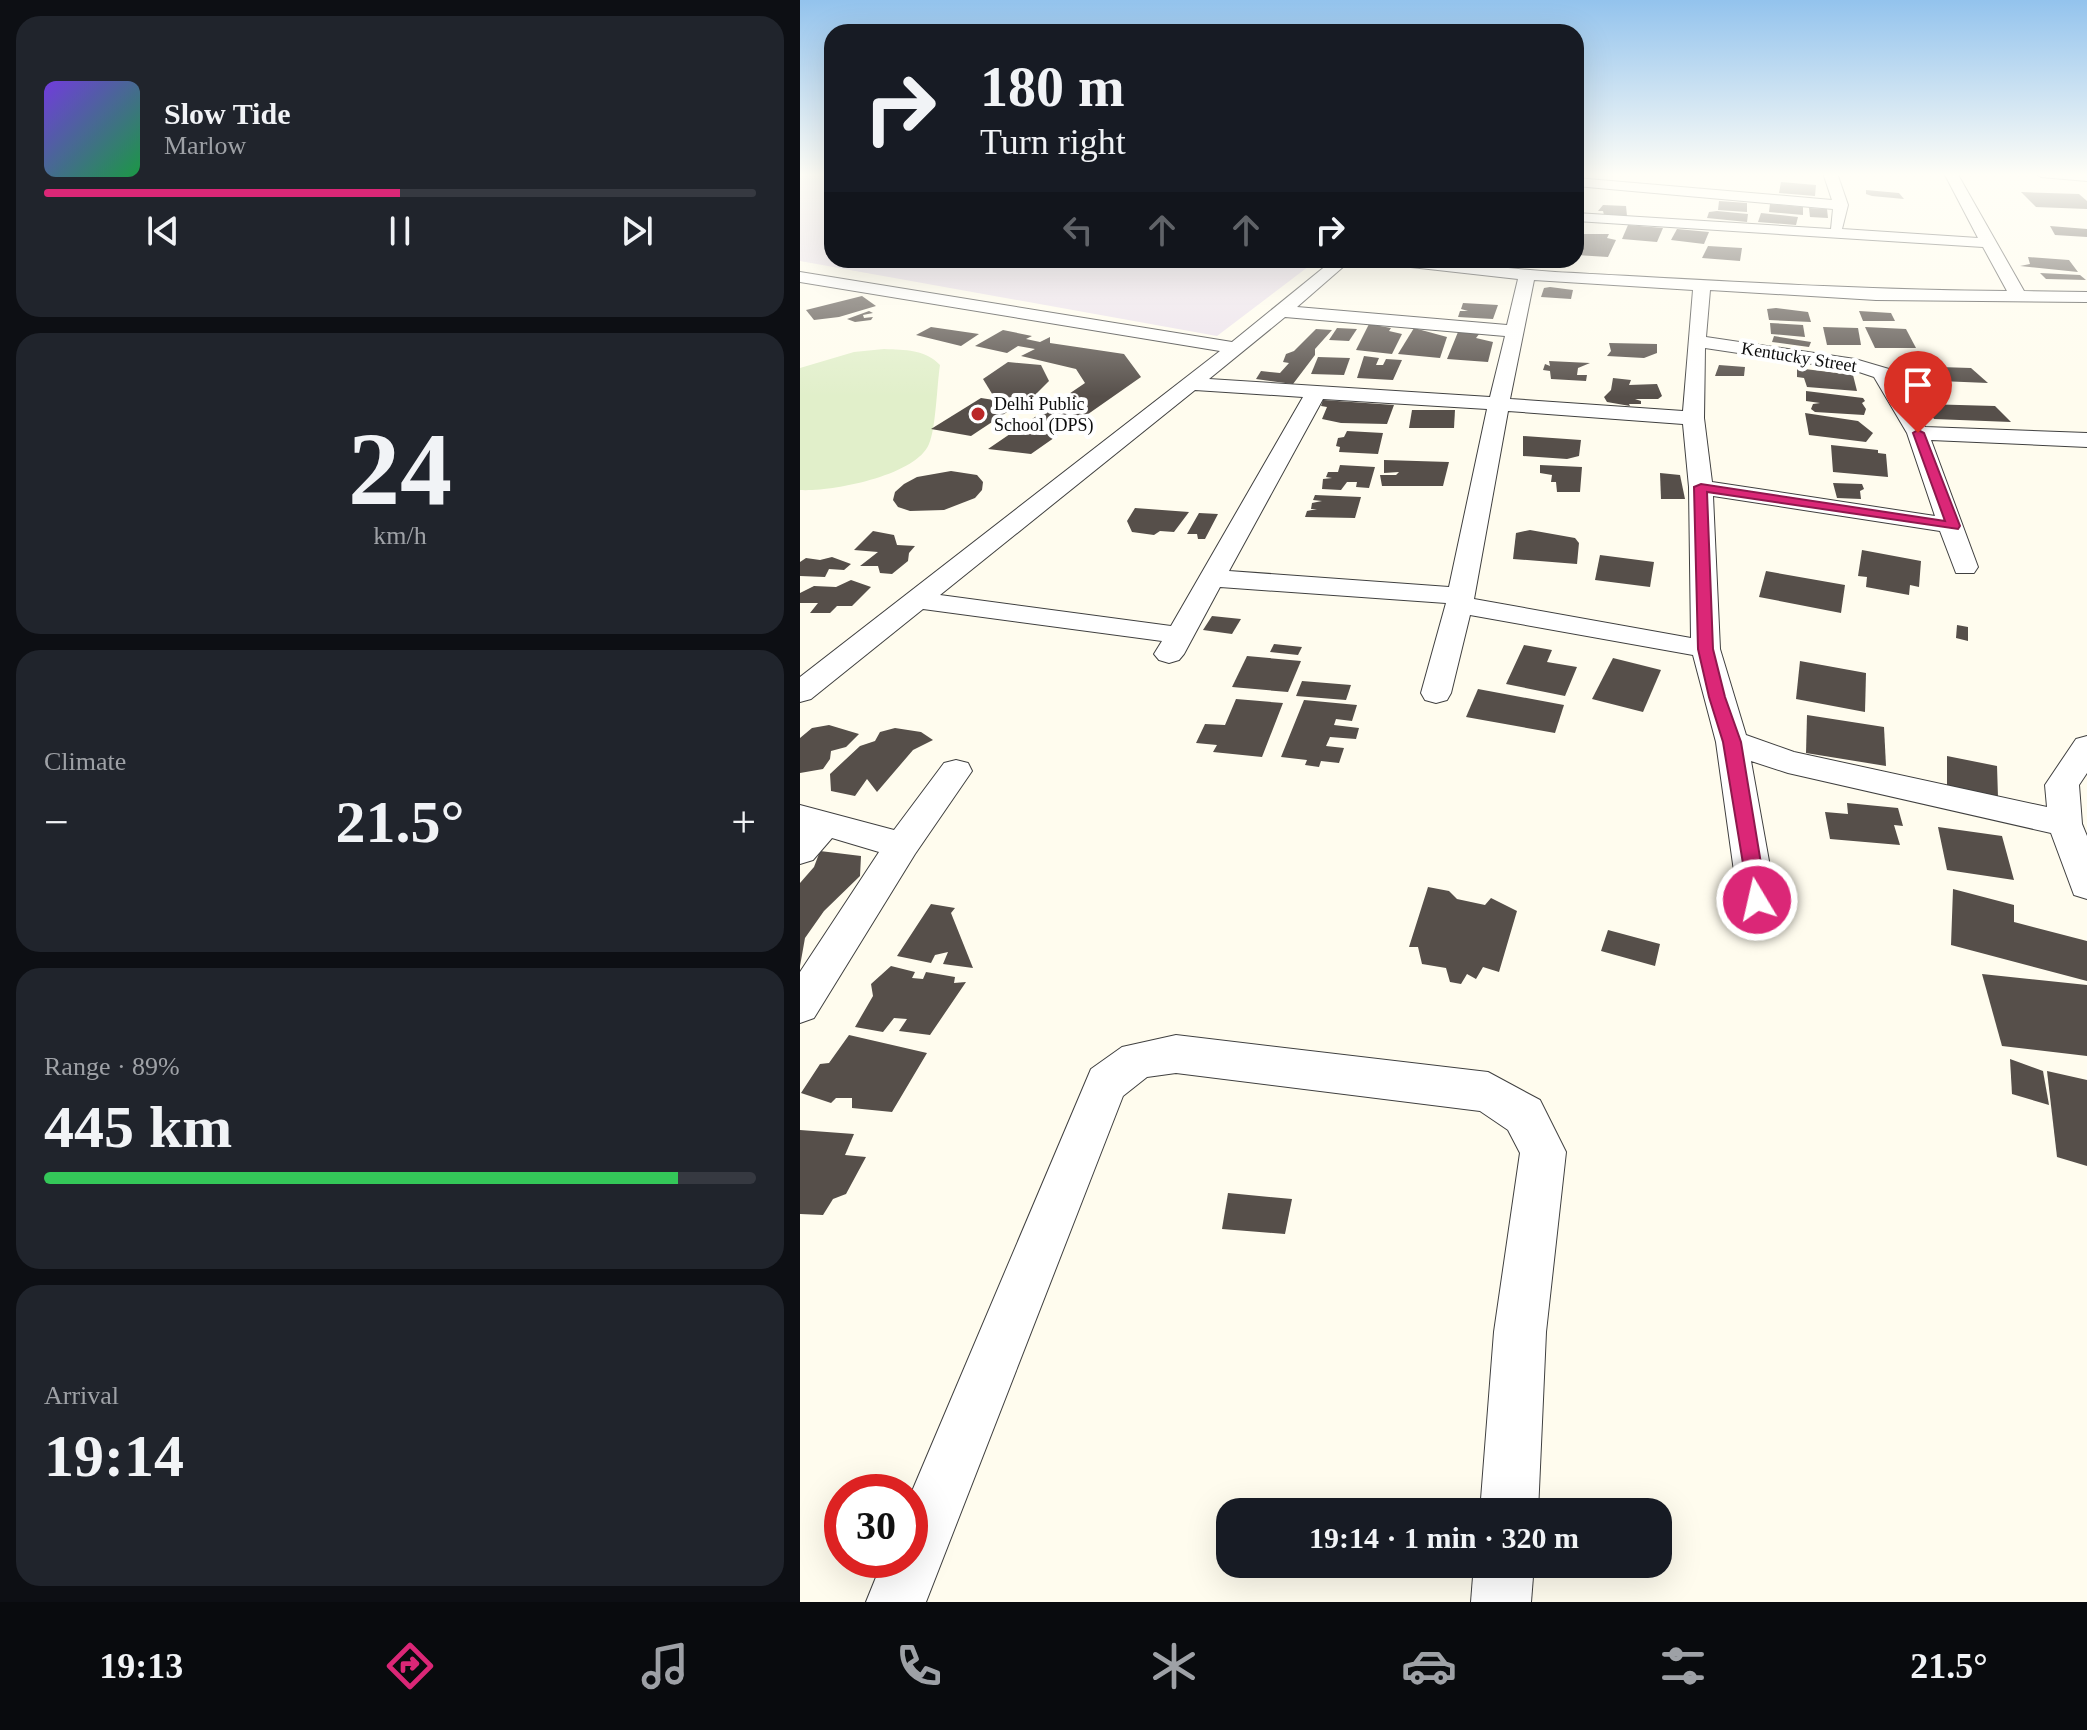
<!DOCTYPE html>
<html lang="en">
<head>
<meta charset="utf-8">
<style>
  :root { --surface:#171b24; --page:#20242c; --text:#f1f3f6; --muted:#9ea1a6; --line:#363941; --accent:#db2777 }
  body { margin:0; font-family:"Times New Roman",serif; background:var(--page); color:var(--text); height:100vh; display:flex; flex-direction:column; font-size:30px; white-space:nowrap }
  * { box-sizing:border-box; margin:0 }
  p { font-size:26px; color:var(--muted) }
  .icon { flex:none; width:44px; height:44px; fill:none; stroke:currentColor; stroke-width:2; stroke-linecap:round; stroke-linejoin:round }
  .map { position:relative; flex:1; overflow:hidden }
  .drawer { display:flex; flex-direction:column; gap:16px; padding:16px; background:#0d0f14; width:800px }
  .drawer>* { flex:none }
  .top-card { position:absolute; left:24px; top:24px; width:760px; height:244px; border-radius:24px; box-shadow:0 8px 32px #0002; background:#171b24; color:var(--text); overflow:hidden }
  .speed { position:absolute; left:24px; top:1474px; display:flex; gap:16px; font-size:40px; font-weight:700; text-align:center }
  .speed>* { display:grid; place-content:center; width:104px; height:104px; border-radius:50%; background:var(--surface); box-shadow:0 8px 32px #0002; line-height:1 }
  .speed .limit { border:12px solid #d22; background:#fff; color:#111 }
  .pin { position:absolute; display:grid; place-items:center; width:68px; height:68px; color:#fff; margin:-82px -34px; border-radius:50% 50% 50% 0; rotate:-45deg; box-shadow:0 0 8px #0007 }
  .pin .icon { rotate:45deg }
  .me { position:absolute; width:88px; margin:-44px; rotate:351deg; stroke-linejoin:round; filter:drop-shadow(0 0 6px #0008) }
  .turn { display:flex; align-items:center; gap:28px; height:168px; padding:0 24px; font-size:36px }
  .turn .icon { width:104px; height:104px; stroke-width:2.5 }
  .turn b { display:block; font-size:56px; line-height:68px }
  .lanes { display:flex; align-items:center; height:76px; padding:0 24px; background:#0003; justify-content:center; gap:40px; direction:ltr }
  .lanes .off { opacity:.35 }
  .big { font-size:60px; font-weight:700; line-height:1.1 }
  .drawer .card { flex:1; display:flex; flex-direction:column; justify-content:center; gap:12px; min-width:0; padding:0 28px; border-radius:24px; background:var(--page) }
  .drawer .dial { align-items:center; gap:0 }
  .dial b { font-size:104px; line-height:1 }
  .song { display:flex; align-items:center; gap:24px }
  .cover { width:96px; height:96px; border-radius:12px; background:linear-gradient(135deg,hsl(260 70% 55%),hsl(140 70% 35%)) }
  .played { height:8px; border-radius:4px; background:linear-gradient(90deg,var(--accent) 50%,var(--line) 50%) }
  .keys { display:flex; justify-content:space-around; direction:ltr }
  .heat { display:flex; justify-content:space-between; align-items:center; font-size:44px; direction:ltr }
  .charge { height:12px; border-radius:6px; background:linear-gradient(90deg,#34c759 89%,var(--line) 0) }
  .trip { position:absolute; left:416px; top:1498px; width:456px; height:80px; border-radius:24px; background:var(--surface); box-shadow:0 8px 32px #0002; font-weight:700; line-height:80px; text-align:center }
  .tabs { display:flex; height:128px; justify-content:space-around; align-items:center; background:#090b0e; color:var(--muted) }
  .tabs .icon { width:56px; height:56px }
  .tabs .on { color:var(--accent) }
  .tabs b { font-size:36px; color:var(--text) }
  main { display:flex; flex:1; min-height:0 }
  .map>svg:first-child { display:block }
  .industrial { fill:#ebe1ec }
  .pitch { fill:#e1efca }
  .building { fill:#564f4a }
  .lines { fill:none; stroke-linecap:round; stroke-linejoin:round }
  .street-casing { stroke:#404040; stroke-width:2 }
  .street { fill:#fff; fill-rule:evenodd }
  .route { fill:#db2777; stroke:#8e194d; stroke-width:2 }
  .poi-dot { fill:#ba2828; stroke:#fff; stroke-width:3 }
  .labels { text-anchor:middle; stroke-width:8; stroke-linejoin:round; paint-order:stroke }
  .far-street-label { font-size:18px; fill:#0d0d0d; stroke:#fff }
  .far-poi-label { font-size:18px; fill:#0d0d0d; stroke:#fff; text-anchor:start }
</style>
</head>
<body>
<main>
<section class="drawer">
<div class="card">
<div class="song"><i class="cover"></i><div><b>Slow Tide</b><p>Marlow</p></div></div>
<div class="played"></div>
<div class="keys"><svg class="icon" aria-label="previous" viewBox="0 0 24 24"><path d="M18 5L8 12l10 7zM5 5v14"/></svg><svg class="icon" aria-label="pause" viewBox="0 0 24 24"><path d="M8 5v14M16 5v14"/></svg><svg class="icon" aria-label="next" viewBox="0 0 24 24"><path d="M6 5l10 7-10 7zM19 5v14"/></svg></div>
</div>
<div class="card dial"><b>24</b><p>km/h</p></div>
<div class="card"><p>Climate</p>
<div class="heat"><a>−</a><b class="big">21.5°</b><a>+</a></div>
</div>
<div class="card"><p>Range · 89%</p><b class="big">445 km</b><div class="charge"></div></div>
<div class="card"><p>Arrival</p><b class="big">19:14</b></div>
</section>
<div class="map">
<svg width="1287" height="1602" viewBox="0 0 1287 1602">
  <rect width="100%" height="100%" fill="#fffcee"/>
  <path class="industrial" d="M0,173H32V260H517L417,336L0,261Z"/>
  <path class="pitch" d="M84,349C105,350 125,349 140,365C137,384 136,428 129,444C116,476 30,492 0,490V368L54,352Z"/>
  <g class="building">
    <path d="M981,182L1016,185L1015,196L979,193Z"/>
    <path d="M1066,190L1099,193L1104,199L1072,196L1066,194Z"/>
    <path d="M1221,192L1279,194L1287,201V209L1236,207Z"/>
    <path d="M919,201L947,203V212L918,210Z"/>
    <path d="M970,204L1003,207V215L969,212Z"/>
    <path d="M803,205L826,206L827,216L804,215L803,211H798Z"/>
    <path d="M1009,208L1027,209L1028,218L1010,217Z"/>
    <path d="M917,211L948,214L947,222L907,218L909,212Z"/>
    <path d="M961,213L998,217L996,225L958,222Z"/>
    <path d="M828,225L863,228L857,242L822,239Z"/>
    <path d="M1250,226L1287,229V237L1255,235Z"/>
    <path d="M877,229L909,232L904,244L871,240Z"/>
    <path d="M781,234H809L807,238L816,240L808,257L776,255V240L781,238Z"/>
    <path d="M908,246L942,248L940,261L902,258Z"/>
    <path d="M1228,257L1269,260L1278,272L1220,266L1230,264Z"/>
    <path d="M1240,273L1280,275L1286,280L1246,279Z"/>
    <path d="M750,287L773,290L771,299L741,297L744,288Z"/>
    <path d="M62,296L76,306L39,317L14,320L6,310Z"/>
    <path d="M663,303L698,305L693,319L658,317L660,311H668L661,309Z"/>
    <path d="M976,308L1008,312L1011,322L969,320L967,309Z"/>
    <path d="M69,311L73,313L63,315L64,318L73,317L71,320L55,322L47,319Z"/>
    <path d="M1059,311L1091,313L1095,321H1063Z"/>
    <path d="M970,323L1003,325L1005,337L971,334Z"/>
    <path d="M569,324L591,328L589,331L602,334L592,354L556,350Z"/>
    <path d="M131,327L179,334L161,346L116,335Z"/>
    <path d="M1023,327L1058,328L1061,345H1027Z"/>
    <path d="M1065,327L1106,329L1116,348H1075Z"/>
    <path d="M537,328L557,329L549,341L529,340Z"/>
    <path d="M614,328L647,337L640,358L598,354Z"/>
    <path d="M516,329L532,330L515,349V355L493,384L456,379L461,371L480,373L489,363L483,362L486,354L494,351Z"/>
    <path d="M203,330L232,336L226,339L240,342L250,337V343L324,354L341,377L231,454L188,449L285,383L276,369L221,356L235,349L218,346L207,353L175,346Z"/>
    <path d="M658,332L680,333L676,338L693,342L688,362L647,359Z"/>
    <path d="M974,336L1011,342L1009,347L972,342Z"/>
    <path d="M809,343L857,344V353L844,358L807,356L811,351Z"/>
    <path d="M564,356L579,358L576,365H583L586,359L602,360L593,380L557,378Z"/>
    <path d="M518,357L550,358L544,375L511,374Z"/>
    <path d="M749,361L790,363L778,368L777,375H787L786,381L751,379L750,371L743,370L745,364L750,366Z"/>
    <path d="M208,362L241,365L249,381L228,402L194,397L183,379Z"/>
    <path d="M919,365L945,367L944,376H915Z"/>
    <path d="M1108,366L1171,368L1188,383L1116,380Z"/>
    <path d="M997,368L1053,375L1057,391L1007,387L1004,378L997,377Z"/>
    <path d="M813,378L831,380L829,385L857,384L862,396L858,399H835L841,401V404H829L830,406L807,402L804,397L811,390Z"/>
    <path d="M1006,391L1063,398L1065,401L1062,403L1066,409L1064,415L1015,412L1011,409L1013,404L1020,403L1006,401Z"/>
    <path d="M181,398L219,404L171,436L131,429Z"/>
    <path d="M523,400L594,405L587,424L541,423L522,419L527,407L521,406Z"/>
    <path d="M1124,404L1195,406L1211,422L1134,419Z"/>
    <path d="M612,410H655L654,428H609Z"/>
    <path d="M1005,413L1058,421L1073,433L1066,442L1009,435Z"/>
    <path d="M547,431L583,433L578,454L539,452L540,447L536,446L538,438L544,437Z"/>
    <path d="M723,436L781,440L779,456L767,459L723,456Z"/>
    <path d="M1031,445L1078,450V453L1086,454L1088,477L1033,472Z"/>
    <path d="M584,460L649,462L643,486H582L580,475H596L599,472L584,473Z"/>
    <path d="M540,465L575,467L569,488L556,487L557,482H547L541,490L522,489L523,479L532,478L526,477L528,472H538Z"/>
    <path d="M740,465L782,467L780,492H757L756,482H751L752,475L740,473Z"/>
    <path d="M151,471L177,475L183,482L182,490L175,498L144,510L110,511L98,507L93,500L95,492L104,484L117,477Z"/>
    <path d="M860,473L880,475L885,499H861Z"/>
    <path d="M1033,483L1062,484L1064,489L1060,491L1061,499L1037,498Z"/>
    <path d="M515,495L561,497L555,518L505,517L507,511L517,509H511L512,503L522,501L513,500Z"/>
    <path d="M335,508L389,512L374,532L360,531L354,535L332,532L327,521Z"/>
    <path d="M399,513L418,514L405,539H398L397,534H387Z"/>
    <path d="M730,530L775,538L779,543L777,564L713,559L716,533Z"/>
    <path d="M73,531L94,535L97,545L115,546L109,553L108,561L92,574L80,573L78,566H60L78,552L54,550Z"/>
    <path d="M1062,550L1121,561L1119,587L1110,585L1109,595L1066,587L1067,577L1058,576Z"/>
    <path d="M800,555L854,562L850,587L795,580Z"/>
    <path d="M32,557L51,564L44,570L29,569L25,577L0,576V562L6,558L20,560Z"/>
    <path d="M966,571L1045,585L1041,613L959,597Z"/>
    <path d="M51,580L71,587L52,606H37L30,613H10L18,603H0V593L14,586L36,587Z"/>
    <path d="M412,616L441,619L432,634L403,630Z"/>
    <path d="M1157,625L1168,627V641L1156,638Z"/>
    <path d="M474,644L502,647L498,655L470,652Z"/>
    <path d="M724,645L752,650L747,662L777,667L765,696L706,684Z"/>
    <path d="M447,656L501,661L488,692L432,687Z"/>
    <path d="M813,658L861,670L843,712L792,699Z"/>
    <path d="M1000,661L1066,673L1065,712L996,699Z"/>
    <path d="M502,681L551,685L546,700L496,696Z"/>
    <path d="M678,689L764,705L755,733L666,717Z"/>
    <path d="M436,699L483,703L462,757L413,752L417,745L396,743L405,724L425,725Z"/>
    <path d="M504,700L557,705L552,721L536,719L534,725L559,728L556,739L530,737L526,746L544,748L539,763L521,761L519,767L505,765L507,760L481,757Z"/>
    <path d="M1007,715L1084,727L1086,766L1006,753Z"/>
    <path d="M29,725L59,734L46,747L31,751L30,759L23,769L0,773V738L12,728Z"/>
    <path d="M95,728L121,732L133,740L113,750L77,792L67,779L55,796L31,791L30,774L60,746L75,741L80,732Z"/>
    <path d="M1147,756L1197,766L1198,798L1147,787Z"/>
    <path d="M1047,803L1098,808L1103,826L1094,825L1100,845L1030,839L1025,812L1048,814Z"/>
    <path d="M1138,827L1202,836L1214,880L1147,870Z"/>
    <path d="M20,851L61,856L60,876L24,911L5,938L0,966V883L14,867Z"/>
    <path d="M628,887L649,891L657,899L685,905L691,898L717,911L699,972L683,967L676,979L667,974L661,984L650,982L646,968L622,964L618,947H609Z"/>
    <path d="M1153,889L1214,905V922L1287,941V981L1151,945Z"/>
    <path d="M131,904L155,908L151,913L173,968L143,964L148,952L135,955L131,963L97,956Z"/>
    <path d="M808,930L860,944L855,966L801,951Z"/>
    <path d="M91,966L115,972L112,978L123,979L126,972L155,977L154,983L166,982L130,1035L99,1031L107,1019L94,1018L83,1032L55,1027L73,996L71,984Z"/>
    <path d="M1182,974L1287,985V1056L1202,1046Z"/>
    <path d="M49,1035L127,1053L92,1112L52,1108V1098H36L31,1103L1,1093L20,1064L29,1063Z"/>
    <path d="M1210,1059L1243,1071L1249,1105L1212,1094Z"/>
    <path d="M1247,1071L1287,1080V1166L1257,1157Z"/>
    <path d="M0,1130L54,1134L45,1155L66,1157L46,1194L33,1199L23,1215L0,1214Z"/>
    <path d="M428,1193L492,1199L485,1234L422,1229Z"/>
  </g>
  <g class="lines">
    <g class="street-casing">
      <g id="street">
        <path d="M1023,173H1037L1048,205L1042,229L1178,238L1144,173H1157L1224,291L1287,292V302L1076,300L910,290L906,337L1055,359L1089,369L1125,427L1287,433V447L1131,440L1178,567L1174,573H1156L1140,531L913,496L920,649L946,735L994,752L1247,807L1245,785L1276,739L1287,736V773L1279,785L1282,824L1287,836V899L1274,895L1251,833L988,773L951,761L976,900L970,910L957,914L944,910L938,900L916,742L893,655L670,615L651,693L647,700L636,703L625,700L621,693L646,603L420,587L384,654L379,660L369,663L359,660L354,654L362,641L123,609L11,699L0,702V677L420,351L0,282V272L432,342L533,260H551L497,307L707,325L718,279L593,265L585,260C642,260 698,268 755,272C906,280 1056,290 1207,291L1183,247L776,221V213L1031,229L1033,209L776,186V178L1032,200ZM734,280L893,290L883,411L710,399ZM485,317L705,336L690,397L409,379ZM905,348L1053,370L1074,377L1107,433L1135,516L912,482L904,418ZM395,390L503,397L371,626L140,595ZM523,399L687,409L649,587L429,571ZM708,411L883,424L889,487L891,638L674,599Z"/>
        <path d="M1235,173H1287V181L1241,177Z"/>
        <path d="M156,760L168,763L172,771L115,854L14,1018L0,1023V972L79,852L32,838L13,860L0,864V805L94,830L144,763Z"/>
        <path d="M376,1035L688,1072L740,1100L766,1152L746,1332L738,1512H680L694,1332L720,1153L708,1130L680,1111L376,1073L347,1077L323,1096L126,1602H66L83,1560H110V1496L291,1069L322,1047Z"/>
        <path d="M674,1564H734L731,1602H671Z"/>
      </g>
    </g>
    <use href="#street" class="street"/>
  </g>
  <linearGradient id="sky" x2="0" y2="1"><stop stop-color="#93c3ed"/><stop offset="0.44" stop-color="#fffef7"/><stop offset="1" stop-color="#fffef7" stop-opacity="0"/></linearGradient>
  <rect width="1287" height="397" fill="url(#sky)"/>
  <path class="route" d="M1118,430L1124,433L1160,526L1158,529L907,492L913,649L925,697L941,742L967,900L964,906H950L923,742L909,697L898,649L894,487L901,484L1145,521L1113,433Z"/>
  <circle class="poi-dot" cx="178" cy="414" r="8"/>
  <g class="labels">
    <g class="far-street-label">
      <text transform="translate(999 357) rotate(9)" y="6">Kentucky Street</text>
    </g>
    <g class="far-poi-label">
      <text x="194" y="410">Delhi Public<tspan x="194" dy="21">School (DPS)</tspan></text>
    </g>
  </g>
</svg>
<div class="speed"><div class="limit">30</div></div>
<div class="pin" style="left:1118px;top:433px;background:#d93025"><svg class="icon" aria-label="arrive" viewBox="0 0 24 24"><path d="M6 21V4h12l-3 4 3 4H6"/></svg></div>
<svg class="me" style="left:957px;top:900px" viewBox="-20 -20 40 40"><circle r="17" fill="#db2777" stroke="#fff" stroke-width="3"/><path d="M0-11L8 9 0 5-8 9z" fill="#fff"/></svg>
<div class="trip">19:14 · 1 min · 320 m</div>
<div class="top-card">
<div class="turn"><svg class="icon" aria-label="right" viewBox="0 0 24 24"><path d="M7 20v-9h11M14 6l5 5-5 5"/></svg><div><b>180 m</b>Turn right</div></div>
<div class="lanes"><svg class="icon off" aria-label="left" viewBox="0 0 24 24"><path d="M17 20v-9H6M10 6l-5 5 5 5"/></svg><svg class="icon off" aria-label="ahead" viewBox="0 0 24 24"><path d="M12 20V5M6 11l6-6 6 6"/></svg><svg class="icon off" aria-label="ahead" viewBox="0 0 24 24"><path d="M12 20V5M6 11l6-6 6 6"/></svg><svg class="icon" aria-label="right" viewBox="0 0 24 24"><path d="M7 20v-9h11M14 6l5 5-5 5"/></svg></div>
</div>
</div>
</main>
<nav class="tabs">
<b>19:13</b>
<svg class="icon on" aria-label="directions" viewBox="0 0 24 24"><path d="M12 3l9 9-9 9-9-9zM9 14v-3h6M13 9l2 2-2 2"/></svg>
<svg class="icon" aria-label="music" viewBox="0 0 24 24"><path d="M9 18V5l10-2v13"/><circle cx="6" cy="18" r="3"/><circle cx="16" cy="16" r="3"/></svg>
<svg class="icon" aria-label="phone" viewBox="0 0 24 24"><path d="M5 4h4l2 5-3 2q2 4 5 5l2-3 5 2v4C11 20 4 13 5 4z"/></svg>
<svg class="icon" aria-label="climate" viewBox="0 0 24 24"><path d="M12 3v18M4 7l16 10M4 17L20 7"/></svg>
<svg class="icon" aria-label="car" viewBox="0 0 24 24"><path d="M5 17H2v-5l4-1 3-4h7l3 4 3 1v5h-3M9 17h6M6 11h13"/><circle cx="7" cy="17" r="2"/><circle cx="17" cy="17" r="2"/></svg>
<svg class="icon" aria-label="filters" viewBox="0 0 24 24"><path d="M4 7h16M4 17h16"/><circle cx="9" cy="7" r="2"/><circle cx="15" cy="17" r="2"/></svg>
<b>21.5°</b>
</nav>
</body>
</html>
